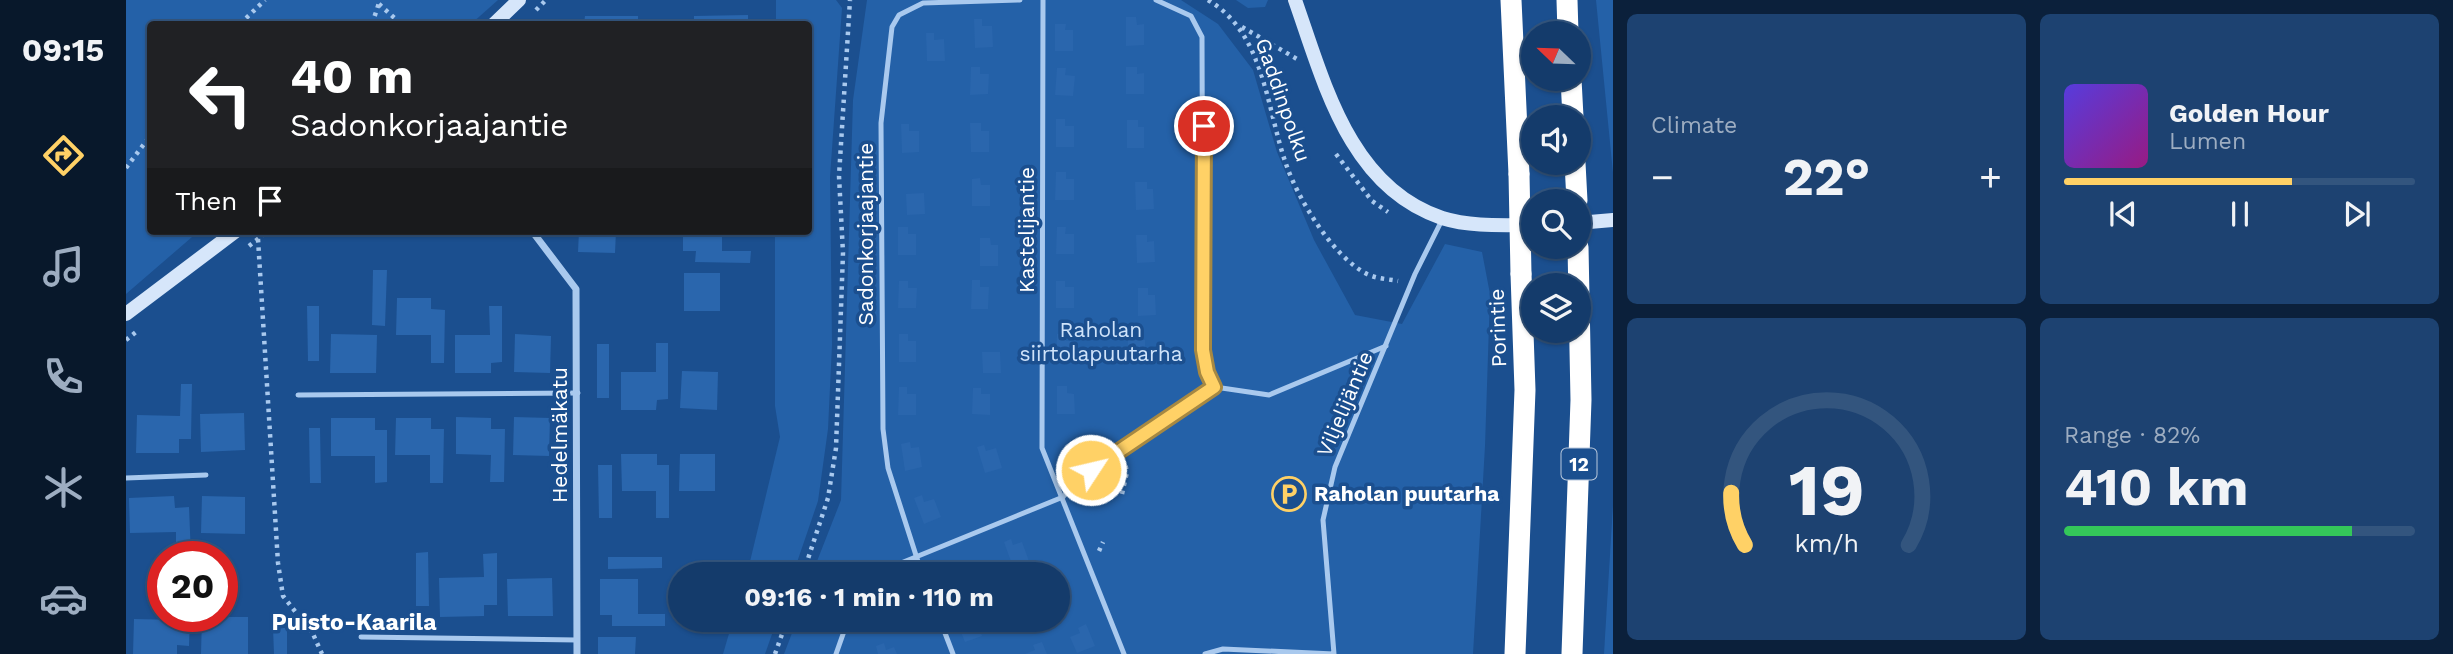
<!DOCTYPE html>
<html lang="en">
<head>
<meta charset="utf-8">
<style>
  :root { --surface:#143b6b; --page:#1d4271; --text:#f1f3f6; --muted:#9dadc1; --line:#33557e; --accent:#ffd166 }
  body { margin:0; font-family:"Work Sans",sans-serif; background:var(--page); color:var(--text); height:100vh; display:flex; flex-direction:column; font-size:26px; white-space:nowrap }
  * { box-sizing:border-box; margin:0 }
  p { font-size:23px; color:var(--muted) }
  .icon { flex:none; width:38px; height:38px; fill:none; stroke:currentColor; stroke-width:2; stroke-linecap:round; stroke-linejoin:round }
  .map { position:relative; flex:1; overflow:hidden }
  .side { display:flex; flex-direction:column; gap:14px; padding:14px; background:#0b203b; width:840px }
  .side>* { flex:none }
  .top-card { position:absolute; left:21px; top:21px; width:665px; height:214px; border-radius:7px; box-shadow:0 2px 5px #0004,0 0 0 2px var(--line); background:#202124; color:#fff; overflow:hidden }
  .needle { width:46px; rotate:293deg }
  .buttons { position:absolute; left:1395px; top:21px; display:grid; gap:14px }
  .buttons a { display:grid; place-items:center; width:70px; height:70px; border-radius:50%; background:var(--surface); box-shadow:0 2px 5px #0004,0 0 0 2px var(--line); font-size:35px }
  .speed { position:absolute; left:21px; top:541px; display:flex; gap:14px; font-size:35px; font-weight:700; text-align:center }
  .speed>* { display:grid; place-content:center; width:91px; height:91px; border-radius:50%; background:var(--surface); box-shadow:0 2px 5px #0004,0 0 0 2px var(--line); line-height:1 }
  .speed .limit { border:10px solid #d22; background:#fff; color:#111 }
  .pin { position:absolute; display:grid; place-items:center; width:60px; height:60px; color:#fff; margin:-30px; border:4px solid #fff; border-radius:50%; box-shadow:0 2px 7px #0007 }
  .me { position:absolute; width:77px; margin:-38px; rotate:55deg; stroke-linejoin:round; filter:drop-shadow(0 0 5px #0008) }
  .turn { display:flex; align-items:center; gap:24px; height:147px; padding:0 28px; font-size:32px }
  .turn .icon { width:91px; height:91px; stroke-width:2.5 }
  .turn b { display:block; font-size:49px; line-height:60px }
  .then { display:flex; align-items:center; height:66px; padding:0 28px; background:#0003; gap:14px; font-size:26px }
  .big { font-size:52px; font-weight:700; line-height:1.1 }
  .side .tile { flex:1; display:flex; flex-direction:column; justify-content:center; gap:10px; min-width:0; padding:0 24px; border-radius:10px; background:var(--page) }
  .side .dial { align-items:center; gap:0 }
  .dial svg { height:182px; overflow:visible; fill:none; stroke:var(--line); stroke-width:7; stroke-linecap:round; text-anchor:middle }
  .dial text { fill:var(--text); stroke:none }
  .song { display:flex; align-items:center; gap:21px }
  .cover { width:84px; height:84px; border-radius:10px; background:linear-gradient(135deg,hsl(250 70% 55%),hsl(310 70% 35%)) }
  .played { height:7px; border-radius:4px; background:linear-gradient(90deg,var(--accent) 65%,var(--line) 65%) }
  .keys { display:flex; justify-content:space-around; direction:ltr }
  .heat { display:flex; justify-content:space-between; align-items:center; font-size:38px; direction:ltr }
  .charge { height:10px; border-radius:5px; background:linear-gradient(90deg,#34c759 82%,var(--line) 0) }
  .side .tiles { flex:1; display:grid; gap:14px; grid-template-columns:repeat(2,1fr) }
  .trip { position:absolute; left:542px; top:562px; width:402px; height:70px; border-radius:35px; background:var(--surface); box-shadow:0 2px 5px #0004,0 0 0 2px var(--line); font-weight:700; line-height:70px; text-align:center }
  main { display:flex; flex:1; min-height:0 }
  .tabs { display:flex; flex-direction:column; width:126px; justify-content:space-around; align-items:center; background:#08182b; color:var(--muted) }
  .tabs .icon { width:49px; height:49px }
  .tabs .on { color:var(--accent) }
  .tabs b { font-size:32px; color:var(--text) }
  .map>svg:first-child { display:block }
  .green { fill:#2461a8 }
  .building { fill:#2a66ad }
  .lines { fill:none; stroke-linecap:round; stroke-linejoin:round }
  .path { stroke:#a9c9ee; stroke-width:4.5; stroke-dasharray:3.5 5; stroke-linecap:butt }
  .lane { stroke:#a9c9ee; stroke-width:5 }
  .street { stroke:#a9c9ee; stroke-width:7 }
  .secondary { stroke:#d6e6fa; stroke-width:14 }
  .highway { stroke:#fff; stroke-width:21 }
  .highway-bridge { stroke:#fff; stroke-width:21 }
  .route-casing { stroke:#a68842; stroke-width:18 }
  .route { stroke:#ffd166; stroke-width:12 }
  .labels { text-anchor:middle; stroke-width:7; stroke-linejoin:round; paint-order:stroke }
  .shield { fill:#1b4f8f; stroke:#bbcadd; stroke-width:2 }
  .shield-label { font-size:19px; font-weight:bold; fill:#fff }
  .street-label { font-size:21px; fill:#fff; stroke:#1b4f8f }
  .park-label { font-size:21px; fill:#cfe3fa; stroke:#1b4f8f }
  .poi-label { font-size:21px; font-weight:bold; fill:#fff; stroke:#1b4f8f; text-anchor:start }
  .neighbourhood-label { font-size:23px; font-weight:bold; fill:#fff; stroke:#1b4f8f }
</style>
</head>
<body>
<main>
<nav class="tabs">
<b>09:15</b>
<svg class="icon on" aria-label="directions" viewBox="0 0 24 24"><path d="M12 3l9 9-9 9-9-9zM9 14v-3h6M13 9l2 2-2 2"/></svg>
<svg class="icon" aria-label="music" viewBox="0 0 24 24"><path d="M9 18V5l10-2v13"/><circle cx="6" cy="18" r="3"/><circle cx="16" cy="16" r="3"/></svg>
<svg class="icon" aria-label="phone" viewBox="0 0 24 24"><path d="M5 4h4l2 5-3 2q2 4 5 5l2-3 5 2v4C11 20 4 13 5 4z"/></svg>
<svg class="icon" aria-label="climate" viewBox="0 0 24 24"><path d="M12 3v18M4 7l16 10M4 17L20 7"/></svg>
<svg class="icon" aria-label="car" viewBox="0 0 24 24"><path d="M5 17H2v-5l4-1 3-4h7l3 4 3 1v5h-3M9 17h6M6 11h13"/><circle cx="7" cy="17" r="2"/><circle cx="17" cy="17" r="2"/></svg>
</nav>
<div class="map">
<svg width="1487" height="654" viewBox="0 0 1487 654">
  <rect width="100%" height="100%" fill="#1b4f8f"/>
  <g class="green">
    <path d="M0,0H372L345,24H24V231H73L0,294Z"/>
    <path d="M650,0H710L716,8L704,177L706,345L702,429L692,501L667,574H621L654,437L649,406V231H682V24H650Z"/>
    <path d="M741,0H1055L1092,24L1127,70L1151,152L1188,240L1229,315L1276,324L1319,244L1356,252L1364,294L1359,446L1347,654H658L671,620H933V574H686L715,500L727,100Z"/>
    <path d="M1110,0H1142L1139,7L1122,8Z"/>
    <path d="M1470,0H1487V174V173Z"/>
    <path d="M1487,505V654H1478Z"/>
    <path d="M607,620H651L639,654H597Z"/>
  </g>
  <g class="building">
    <path d="M622,15V24H568V16Z"/>
    <path d="M459,16H512V24H458Z"/>
    <path d="M1000,17H1010L1011,25L1018,24V45L1000,46Z"/>
    <path d="M848,19H856V26H866L867,47L849,48Z"/>
    <path d="M929,24H940L939,30H947V51H929Z"/>
    <path d="M800,33H808V40L818,39L819,61H801Z"/>
    <path d="M845,67H854V74H863L862,94L844,95Z"/>
    <path d="M1000,67H1011V74L1018,73V94H1000Z"/>
    <path d="M931,68H940L939,75L949,76L947,96L929,95Z"/>
    <path d="M930,119H939V126H948V147H930Z"/>
    <path d="M1001,120H1012V127H1018V148H1001Z"/>
    <path d="M844,123H855V131H863V152H845Z"/>
    <path d="M775,124H783V131H793V152L776,153Z"/>
    <path d="M930,172H940V179H948V200H929Z"/>
    <path d="M854,178L855,185H864V206H846V179Z"/>
    <path d="M1009,182H1021V189H1027L1028,209L1010,210Z"/>
    <path d="M798,193L799,214L781,215L780,194Z"/>
    <path d="M772,227H782V234H790V255H772Z"/>
    <path d="M931,227H940L939,234H948V254H930Z"/>
    <path d="M453,231H490L489,253L452,252Z"/>
    <path d="M557,231H596V251H625L624,263L569,262L570,251H557Z"/>
    <path d="M1010,235H1021V242L1028,241L1029,262L1011,263Z"/>
    <path d="M854,238H864L865,245H872V266H854Z"/>
    <path d="M247,270H261L259,326L246,325Z"/>
    <rect x="558" y="273" width="36" height="38"/>
    <path d="M846,280H854V287H863L862,309H845Z"/>
    <path d="M773,281H782V288H791L790,308H772Z"/>
    <path d="M930,281H939V287H948V308H930Z"/>
    <path d="M1012,288H1022V295H1029L1030,315L1012,316Z"/>
    <path d="M271,298H305V309L319,310L318,363H305V335H270Z"/>
    <path d="M181,306H193V361H182Z"/>
    <path d="M363,306H376V362L365,363V373H329V335H364Z"/>
    <path d="M1002,333H1011V340H1019V361H1002Z"/>
    <path d="M205,334L251,335L250,373H204Z"/>
    <path d="M389,334L425,336L424,373L388,372Z"/>
    <path d="M773,334H782V341H790V362H773Z"/>
    <path d="M931,334H940V341H948V360L930,361Z"/>
    <path d="M530,343H542V399L531,400L530,410H495V372H530Z"/>
    <rect x="471" y="344" width="12" height="54"/>
    <path d="M856,352H874L875,373H857Z"/>
    <path d="M556,371L592,372L591,410L554,408Z"/>
    <path d="M55,384H66L65,439H53V453H10L11,415L54,416Z"/>
    <path d="M931,386H941V393L948,394L949,414H931Z"/>
    <path d="M773,387H781V394H790V415H772Z"/>
    <path d="M847,388H855V394H864V415L846,414Z"/>
    <path d="M118,413L119,450L75,452L74,414Z"/>
    <path d="M330,417L365,418V429H379L378,482H364L365,455L330,454Z"/>
    <path d="M388,417L424,418L423,456L387,455Z"/>
    <path d="M205,418H249V430H261V482L249,483V456H205Z"/>
    <path d="M270,418H305V429H318L317,483H304V455H269Z"/>
    <path d="M183,428H194L195,483H184Z"/>
    <path d="M784,442L785,448L793,447L796,467L779,471L775,444Z"/>
    <path d="M858,445L860,451L870,448L876,468L859,473L851,447Z"/>
    <path d="M495,454H531V465H543V518H530V491H496Z"/>
    <path d="M554,454H589V491H553Z"/>
    <path d="M472,465H486V518H473Z"/>
    <path d="M796,495L798,502L808,499L815,517L798,524L788,498Z"/>
    <path d="M48,496L49,508L63,507L65,556H50V532L4,533L3,498Z"/>
    <path d="M76,496L119,497V534L75,533Z"/>
    <path d="M885,539L887,545L896,542L903,561L887,567L878,542Z"/>
    <path d="M302,552L303,606H290V553Z"/>
    <path d="M371,553V605H358V616L314,617L313,578L358,577L357,554Z"/>
    <path d="M482,557H536V568L482,569Z"/>
    <path d="M819,563L821,568L829,566L832,574H813L811,566Z"/>
    <path d="M426,578L427,616H382L381,579Z"/>
    <path d="M474,579H512V614H539V626H486V615H474Z"/>
    <path d="M50,616H64L63,646L51,645V654H7L8,619L50,620Z"/>
    <path d="M76,617H122V654H75Z"/>
    <path d="M763,620H782L784,624L767,630Z"/>
    <path d="M830,620H850L856,636L839,642Z"/>
    <path d="M960,624L969,646L951,653L944,637L954,633L952,628Z"/>
    <path d="M147,628H161V654H148Z"/>
    <path d="M472,637H510L509,654H472Z"/>
    <path d="M916,642L921,654H899L909,650L907,645Z"/>
    <path d="M758,643L760,650L768,647L771,654H752L750,646Z"/>
  </g>
  <g class="lines">
    <g class="path">
      <path d="M1082,0C1139,34 1140,107 1160,164C1172,199 1207,257 1241,274C1251,279 1262,279 1272,281"/>
      <path d="M253,4L275,24"/>
      <path d="M410,10L420,0"/>
      <path d="M114,24L139,0"/>
      <path d="M246,24L254,0"/>
      <path d="M1116,27L1171,59"/>
      <path d="M1210,154L1246,201L1262,212"/>
      <path d="M0,168L24,136"/>
      <path d="M132,239L152,563L157,596L187,634L196,654"/>
      <path d="M123,246L142,231"/>
      <path d="M0,340L10,332"/>
      <path d="M996,494L1001,472L999,463"/>
      <path d="M973,551L977,542"/>
      <path d="M677,574L702,498L710,448L717,253L713,176L724,0"/>
      <path d="M649,654L661,620"/>
    </g>
    <g class="lane">
      <path d="M917,0L916,448L998,654"/>
      <path d="M1030,0L1065,16L1076,37L1077,350L1081,372L1089,387"/>
      <path d="M172,395L452,393"/>
      <path d="M0,478L80,475"/>
      <path d="M748,574L937,497L949,481L1089,387L1143,395L1260,346"/>
      <path d="M796,574L762,468L757,429L755,123L766,27L773,15L797,3L894,0"/>
      <path d="M814,620L827,654"/>
      <path d="M235,637L451,640"/>
      <path d="M710,654L722,620"/>
      <path d="M1079,654L1097,649L1208,654L1197,520L1209,467L1289,274L1316,220"/>
    </g>
    <path class="street" d="M406,231L450,289L451,654"/>
    <g class="secondary">
      <path d="M1169,0C1198,82 1223,187 1316,218C1345,227 1377,225 1407,225"/>
      <path d="M368,24L393,0"/>
      <path d="M1452,223L1487,220"/>
      <path d="M0,314L110,231"/>
    </g>
    <g class="highway">
      <path d="M1385,0L1393,174"/>
      <path d="M1441,0L1442,33"/>
      <path d="M1445,79L1447,117"/>
      <path d="M1449,163L1451,201"/>
      <path d="M1389,654L1399,390L1395,274"/>
      <path d="M1446,654L1455,400L1452,247"/>
    </g>
    <path class="highway-bridge" d="M1393,174L1395,274"/>
  </g>
  <g class="lines">
    <g class="route-casing">
      <path id="route" d="M965,470L1088,387L1081,372L1077,350L1078,126"/>
    </g>
    <use href="#route" class="route"/>
  </g>
  <defs>
    <g id="parking-ring" transform="scale(1.75)"><circle r="9.5" fill="#1b4f8f" stroke="#ffd166" stroke-width="1.5"/><path d="M-3.5-5.5H1a3.5 3.5 0 0 1 0 7H-1V5.5H-3.5ZM-1-3.4V-.6H.8a1.4 1.4 0 0 0 0-2.8Z" fill="#ffd166"/></g>
  </defs>
  <g fill-rule="evenodd">
    <use href="#parking-ring" x="1163" y="494"/>
  </g>
  <g class="labels">
    <rect class="shield" x="1435.5" y="448.5" width="35" height="31" rx="5"/>
    <g class="shield-label">
      <text x="1453" y="471">12</text>
    </g>
    <g class="street-label">
      <text transform="translate(1157 100) rotate(71)" y="7">Gaddinpolku</text>
      <text transform="translate(901 230) rotate(-90)" y="7">Kastelijantie</text>
      <text transform="translate(740 234) rotate(-90)" y="7">Sadonkorjaajantie</text>
      <text transform="translate(1372 328) rotate(-92)" y="7">Porintie</text>
      <text transform="translate(1219 404) rotate(-67)" y="7">Viljelijäntie</text>
      <text transform="translate(434 435) rotate(-90)" y="7">Hedelmäkatu</text>
    </g>
    <g class="park-label">
      <text x="975" y="337">Raholan<tspan x="975" dy="24">siirtolapuutarha</tspan></text>
    </g>
    <g class="poi-label">
      <text x="1188" y="501">Raholan puutarha</text>
    </g>
    <g class="neighbourhood-label">
      <text x="228" y="630">Puisto-Kaarila</text>
    </g>
  </g>
</svg>
<div class="buttons">
<a><svg class="needle" viewBox="-14 -14 28 28"><path d="M0-13l5 13h-10z" fill="#e53935"/><path d="M0 13l5-13h-10z" fill="#9dadc1"/></svg></a>
<a><svg class="icon" aria-label="sound" viewBox="0 0 24 24"><path d="M4 9h4l5-4v14l-5-4H4zM17 9q2 3 0 6"/></svg></a>
<a><svg class="icon" aria-label="search" viewBox="0 0 24 24"><circle cx="10" cy="10" r="6"/><path d="M15 15l6 6"/></svg></a>
<a><svg class="icon" aria-label="layers" viewBox="0 0 24 24"><path d="M12 4l9 5-9 5-9-5zM3 14l9 5 9-5"/></svg></a>
</div>
<div class="speed"><div class="limit">20</div></div>
<div class="pin" style="left:1078px;top:126px;background:#d93025"><svg class="icon" aria-label="arrive" viewBox="0 0 24 24"><path d="M6 21V4h12l-3 4 3 4H6"/></svg></div>
<svg class="me" style="left:965px;top:470px" viewBox="-20 -20 40 40"><circle r="17" fill="#ffd166" stroke="#fff" stroke-width="3"/><path d="M0-11L8 9 0 5-8 9z" fill="#fff"/></svg>
<div class="trip">09:16 · 1 min · 110 m</div>
<div class="top-card">
<div class="turn"><svg class="icon" aria-label="left" viewBox="0 0 24 24"><path d="M17 20v-9H6M10 6l-5 5 5 5"/></svg><div><b>40 m</b>Sadonkorjaajantie</div></div>
<div class="then">Then<svg class="icon" aria-label="arrive" viewBox="0 0 24 24"><path d="M6 21V4h12l-3 4 3 4H6"/></svg></div>
</div>
</div>
<section class="side">
<div class="tiles">
<div class="tile"><p>Climate</p>
<div class="heat"><a>−</a><b class="big">22°</b><a>+</a></div>
</div>
<div class="tile">
<div class="song"><i class="cover"></i><div><b>Golden Hour</b><p>Lumen</p></div></div>
<div class="played"></div>
<div class="keys"><svg class="icon" aria-label="previous" viewBox="0 0 24 24"><path d="M18 5L8 12l10 7zM5 5v14"/></svg><svg class="icon" aria-label="pause" viewBox="0 0 24 24"><path d="M8 5v14M16 5v14"/></svg><svg class="icon" aria-label="next" viewBox="0 0 24 24"><path d="M6 5l10 7-10 7zM19 5v14"/></svg></div>
</div>
<div class="tile dial"><svg viewBox="0 0 100 80">
<path d="M14 69A42 42 0 1 1 86 69"/>
<path d="M14 69A42 42 0 0 1 8 46" stroke="#ffd166"/>
<text x="50" y="56" font-size="32" font-weight="700">19</text>
<text x="50" y="72" font-size="11">km/h</text>
</svg></div>
<div class="tile"><p>Range · 82%</p><b class="big">410 km</b><div class="charge"></div></div>
</div>
</section>
</main>
</body>
</html>
